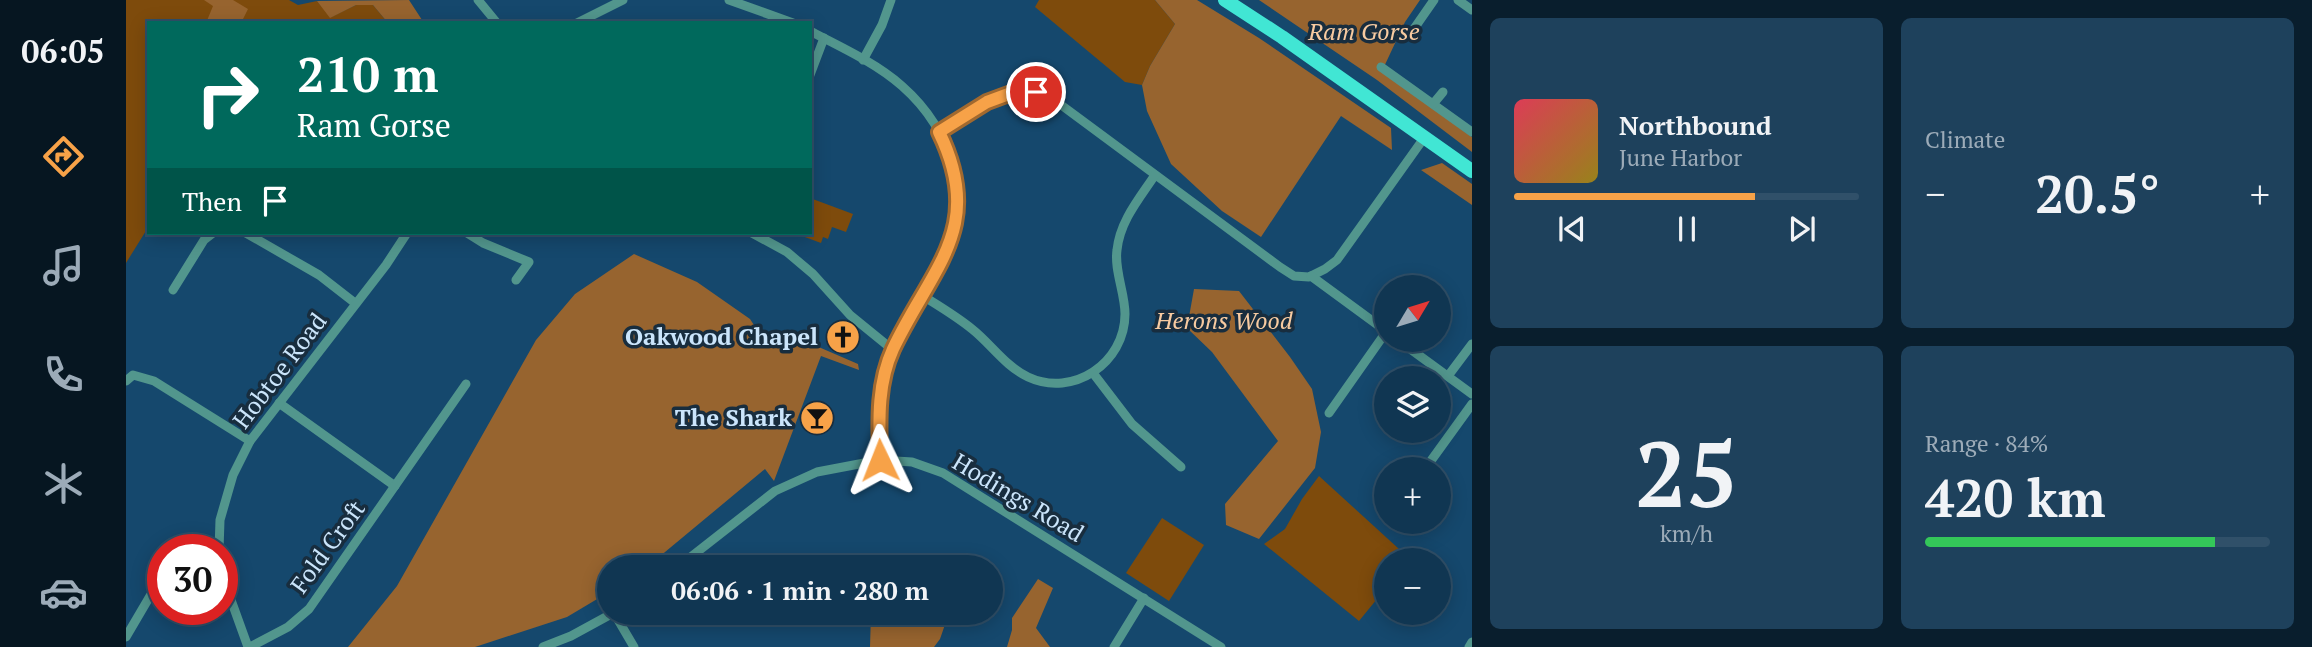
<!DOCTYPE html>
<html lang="en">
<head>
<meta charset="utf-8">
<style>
  :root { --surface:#103652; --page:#1e415c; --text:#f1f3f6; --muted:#9cabb8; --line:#305069; --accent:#f7a248 }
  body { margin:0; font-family:"PT Serif",serif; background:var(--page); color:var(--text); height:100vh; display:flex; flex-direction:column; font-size:26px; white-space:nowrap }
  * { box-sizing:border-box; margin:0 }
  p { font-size:23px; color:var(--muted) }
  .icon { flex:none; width:38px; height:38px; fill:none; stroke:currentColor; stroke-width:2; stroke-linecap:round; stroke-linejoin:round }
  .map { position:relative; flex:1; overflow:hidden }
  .details { display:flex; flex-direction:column; gap:18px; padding:18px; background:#091e2d; width:840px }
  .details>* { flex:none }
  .guide { position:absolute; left:21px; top:21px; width:665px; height:214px; border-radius:0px; box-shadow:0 4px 18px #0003,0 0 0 2px var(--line); background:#00695c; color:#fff; overflow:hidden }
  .needle { width:46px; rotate:52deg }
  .fabs { position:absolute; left:1248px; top:275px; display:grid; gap:14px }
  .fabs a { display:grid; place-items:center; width:77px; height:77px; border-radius:50%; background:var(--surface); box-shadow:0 4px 18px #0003,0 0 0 2px var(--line); font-size:35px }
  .speed { position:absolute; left:21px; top:534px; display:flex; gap:14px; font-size:35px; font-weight:700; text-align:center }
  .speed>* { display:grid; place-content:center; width:91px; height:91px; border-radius:50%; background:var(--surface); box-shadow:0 4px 18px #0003,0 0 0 2px var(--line); line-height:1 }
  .speed .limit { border:10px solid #d22; background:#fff; color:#111 }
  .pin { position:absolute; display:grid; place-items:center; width:60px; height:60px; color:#fff; margin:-30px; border:4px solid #fff; border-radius:50%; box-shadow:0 2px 7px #0007 }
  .me { position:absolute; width:77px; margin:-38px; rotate:358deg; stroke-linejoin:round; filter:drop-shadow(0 0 5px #0008) }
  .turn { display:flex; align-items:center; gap:24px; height:147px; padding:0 35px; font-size:32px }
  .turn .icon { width:91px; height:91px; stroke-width:2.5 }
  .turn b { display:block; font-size:49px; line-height:60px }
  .then { display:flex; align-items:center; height:66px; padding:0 35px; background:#0003; gap:14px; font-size:26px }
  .big { font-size:52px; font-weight:700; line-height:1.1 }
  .details .widget { flex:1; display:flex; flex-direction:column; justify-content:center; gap:10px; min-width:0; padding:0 24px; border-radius:10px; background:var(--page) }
  .details .dial { align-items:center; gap:0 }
  .dial b { font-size:91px; line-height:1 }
  .song { display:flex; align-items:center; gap:21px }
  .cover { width:84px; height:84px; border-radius:10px; background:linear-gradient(135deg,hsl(350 70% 55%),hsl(50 70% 35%)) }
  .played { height:7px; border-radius:4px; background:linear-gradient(90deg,var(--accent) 70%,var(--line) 70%) }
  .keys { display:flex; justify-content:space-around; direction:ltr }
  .heat { display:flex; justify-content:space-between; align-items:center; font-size:38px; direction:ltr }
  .charge { height:10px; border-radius:5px; background:linear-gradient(90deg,#34c759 84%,var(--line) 0) }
  .details .tiles { flex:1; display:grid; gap:18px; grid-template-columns:repeat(2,1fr) }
  .trip { position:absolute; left:471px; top:555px; width:406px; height:70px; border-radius:35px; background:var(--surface); box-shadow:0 4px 18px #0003,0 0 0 2px var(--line); font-weight:700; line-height:70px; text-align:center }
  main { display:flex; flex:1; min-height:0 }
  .dock { display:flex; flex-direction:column; width:126px; justify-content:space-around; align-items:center; background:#061621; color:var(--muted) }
  .dock .icon { width:49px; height:49px }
  .dock .active { color:var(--accent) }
  .dock b { font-size:32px; color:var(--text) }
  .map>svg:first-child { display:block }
  .green { fill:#7e4b0c }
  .forest { fill:#97642f }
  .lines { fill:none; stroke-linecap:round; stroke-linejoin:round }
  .street { stroke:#52968d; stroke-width:9 }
  .primary { stroke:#41e6d4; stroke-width:14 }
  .route-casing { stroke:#a1692f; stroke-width:18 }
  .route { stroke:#f7a248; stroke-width:12 }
  .labels { text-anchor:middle; stroke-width:7; stroke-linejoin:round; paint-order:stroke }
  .park-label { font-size:24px; font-style:italic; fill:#f8cba1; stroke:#182d3e }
  .poi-label { font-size:24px; font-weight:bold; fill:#cbe5fb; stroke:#182d3e; text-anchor:end }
  .street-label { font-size:24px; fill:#cbe5fb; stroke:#182d3e }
</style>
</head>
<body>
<main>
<nav class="dock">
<b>06:05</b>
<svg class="icon active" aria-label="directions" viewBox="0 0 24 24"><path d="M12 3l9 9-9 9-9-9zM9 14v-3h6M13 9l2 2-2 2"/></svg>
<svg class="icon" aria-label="music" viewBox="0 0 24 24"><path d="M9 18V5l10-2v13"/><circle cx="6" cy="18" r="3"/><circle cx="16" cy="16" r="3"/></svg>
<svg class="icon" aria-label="phone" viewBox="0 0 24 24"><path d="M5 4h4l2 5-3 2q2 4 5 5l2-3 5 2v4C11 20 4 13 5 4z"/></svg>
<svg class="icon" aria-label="climate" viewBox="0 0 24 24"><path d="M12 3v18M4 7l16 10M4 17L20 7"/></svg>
<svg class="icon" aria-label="car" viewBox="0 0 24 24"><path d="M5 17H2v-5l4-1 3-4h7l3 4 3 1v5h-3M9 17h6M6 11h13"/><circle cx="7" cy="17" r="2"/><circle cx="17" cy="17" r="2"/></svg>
</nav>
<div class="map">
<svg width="1346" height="647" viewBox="0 0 1346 647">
  <rect width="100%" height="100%" fill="#15486d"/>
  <g class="green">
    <path d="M0,0H163L172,5L191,1L205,17L230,5H247L262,23H23V226L0,263Z"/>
    <path d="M913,0H1029L1049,24L1024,66L1016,85L999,82L909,7Z"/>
    <path d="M684,198L727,214L720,232L706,227L702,239L697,237L695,243L668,233H684Z"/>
    <path d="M1193,476L1284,559L1260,560V588L1233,621L1138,544L1159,529L1176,499Z"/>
    <path d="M1036,518L1078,545L1043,601L1000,573Z"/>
  </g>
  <g class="forest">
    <path d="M78,0H107L122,9L115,23H80L87,6Z"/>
    <path d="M283,0L298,23H262L247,5H230L204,18L191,1Z"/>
    <path d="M1029,0H1071L1133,38L1265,128L1266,150L1215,116L1135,237L1096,211L1045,164L1021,111L1016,85L1024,66L1049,24Z"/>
    <path d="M1133,0H1294L1279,22L1256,71L1346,137V152L1251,80Z"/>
    <path d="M1316,163L1346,184V205L1295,170Z"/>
    <path d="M508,254L571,282L624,319L643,348L656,340L688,345L732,364L733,370L695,356L648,481L639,469L521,567H483V592L441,617L349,647H222L271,586L410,340L449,294Z"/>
    <path d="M1068,289L1113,291L1164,357L1186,389L1195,432L1189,468L1133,539L1100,525L1099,504L1152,441L1086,352L1061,328Z"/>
    <path d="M912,579L927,588L910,628L924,647H881L886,630V618Z"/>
    <path d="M745,613V612L823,613L814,639L808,647H744Z"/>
  </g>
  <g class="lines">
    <g class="street">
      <path d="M352,0L371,23"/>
      <path d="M603,0L667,23"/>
      <path d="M1332,0L1346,10"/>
      <path d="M451,23L497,0"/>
      <path d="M684,31C715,47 750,63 776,86C827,131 846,198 818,261C801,298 773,330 760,369C751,399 753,429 754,460"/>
      <path d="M1285,33L1308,0"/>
      <path d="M737,60L756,25L765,0"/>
      <path d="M1255,67L1346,132"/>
      <path d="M684,75L698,38"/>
      <path d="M1307,104L1317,92"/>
      <path d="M813,132C847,110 881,83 923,96L1154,267L1168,276L1183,277L1199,269L1211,260L1298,138"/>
      <path d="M120,233L193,275L229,303"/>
      <path d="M341,233L357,243L403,262L390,280"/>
      <path d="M626,233L661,252L687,274L724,315L767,350"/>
      <path d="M1185,276L1260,331"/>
      <path d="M47,290L78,240L87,233"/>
      <path d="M797,296C813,306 830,316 846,329C865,344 879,366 902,377C947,398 999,363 999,314C999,293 988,270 991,250C994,221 1013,199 1029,175"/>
      <path d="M1272,340L1346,394"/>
      <path d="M967,373L1006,424L1055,467"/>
      <path d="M1322,376L1346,344"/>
      <path d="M0,381L7,375L28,381L124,441"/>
      <path d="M153,403L269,486"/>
      <path d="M1203,413L1260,332"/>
      <path d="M1299,469L1346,404"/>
      <path d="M93,550L94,520L107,475L124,441L260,265L281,233"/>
      <path d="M552,567L649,491L691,472L754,460L786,462L817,473L1095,647"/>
      <path d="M96,575L122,647"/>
      <path d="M488,613L508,647"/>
      <path d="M0,637L37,574"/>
      <path d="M124,647L162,627L183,609L340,384"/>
      <path d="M417,647L445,636L489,612"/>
      <path d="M988,647L1018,598"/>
      <path d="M1343,647L1346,642"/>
    </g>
    <path class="primary" d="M1099,0L1156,37L1346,171"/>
  </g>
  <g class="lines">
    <g class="route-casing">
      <path id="route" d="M754,460C753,422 751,384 767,349C806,267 860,228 813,132L861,102L888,92H910"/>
    </g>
    <use href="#route" class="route"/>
  </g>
  <defs>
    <g id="church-disc" transform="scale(1.75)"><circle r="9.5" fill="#f7a248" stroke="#182d3e"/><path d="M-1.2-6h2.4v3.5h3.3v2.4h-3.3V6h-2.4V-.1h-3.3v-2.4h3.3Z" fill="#111"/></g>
    <g id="bar-disc" transform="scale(1.75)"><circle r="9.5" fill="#f7a248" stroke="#182d3e"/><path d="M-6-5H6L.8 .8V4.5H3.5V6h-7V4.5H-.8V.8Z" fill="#111"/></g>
  </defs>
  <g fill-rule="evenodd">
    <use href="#church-disc" x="717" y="337"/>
    <use href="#bar-disc" x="691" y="418"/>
  </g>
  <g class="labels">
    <g class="park-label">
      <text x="1238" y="40">Ram Gorse</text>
      <text x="1098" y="329">Herons Wood</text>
    </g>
    <g class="poi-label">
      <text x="692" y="345">Oakwood Chapel</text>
      <text x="666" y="426">The Shark</text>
    </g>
    <g class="street-label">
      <text transform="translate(154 371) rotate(-53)" y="8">Hobtoe Road</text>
      <text transform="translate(892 498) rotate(31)" y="8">Hodings Road</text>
      <text transform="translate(202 547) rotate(-54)" y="8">Fold Croft</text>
    </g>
  </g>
</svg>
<div class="fabs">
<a><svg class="needle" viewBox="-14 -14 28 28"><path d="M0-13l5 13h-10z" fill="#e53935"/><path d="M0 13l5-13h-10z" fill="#9cabb8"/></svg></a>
<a><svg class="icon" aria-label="layers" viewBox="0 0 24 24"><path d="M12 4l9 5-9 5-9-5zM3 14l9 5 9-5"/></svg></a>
<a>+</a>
<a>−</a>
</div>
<div class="speed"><div class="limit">30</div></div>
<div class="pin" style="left:910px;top:92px;background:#d93025"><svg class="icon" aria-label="arrive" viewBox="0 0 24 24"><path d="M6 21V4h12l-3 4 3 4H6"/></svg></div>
<svg class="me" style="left:754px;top:460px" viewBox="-20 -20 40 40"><path d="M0-17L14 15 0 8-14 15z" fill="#f7a248" stroke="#fff" stroke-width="4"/></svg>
<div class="trip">06:06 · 1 min · 280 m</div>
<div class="guide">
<div class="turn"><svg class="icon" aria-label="right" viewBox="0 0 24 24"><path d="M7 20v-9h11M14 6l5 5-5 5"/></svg><div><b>210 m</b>Ram Gorse</div></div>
<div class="then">Then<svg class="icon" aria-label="arrive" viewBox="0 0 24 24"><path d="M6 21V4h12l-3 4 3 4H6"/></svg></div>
</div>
</div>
<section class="details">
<div class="tiles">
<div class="widget">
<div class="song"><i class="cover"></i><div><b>Northbound</b><p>June Harbor</p></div></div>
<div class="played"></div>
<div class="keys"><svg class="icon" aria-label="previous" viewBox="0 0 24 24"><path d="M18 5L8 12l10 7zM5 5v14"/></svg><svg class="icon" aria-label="pause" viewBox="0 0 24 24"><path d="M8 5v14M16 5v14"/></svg><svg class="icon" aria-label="next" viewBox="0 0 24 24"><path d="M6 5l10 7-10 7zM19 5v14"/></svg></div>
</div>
<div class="widget"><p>Climate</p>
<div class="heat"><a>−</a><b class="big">20.5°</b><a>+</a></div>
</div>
<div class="widget dial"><b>25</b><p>km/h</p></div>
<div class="widget"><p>Range · 84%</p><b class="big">420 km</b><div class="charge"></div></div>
</div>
</section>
</main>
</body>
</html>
